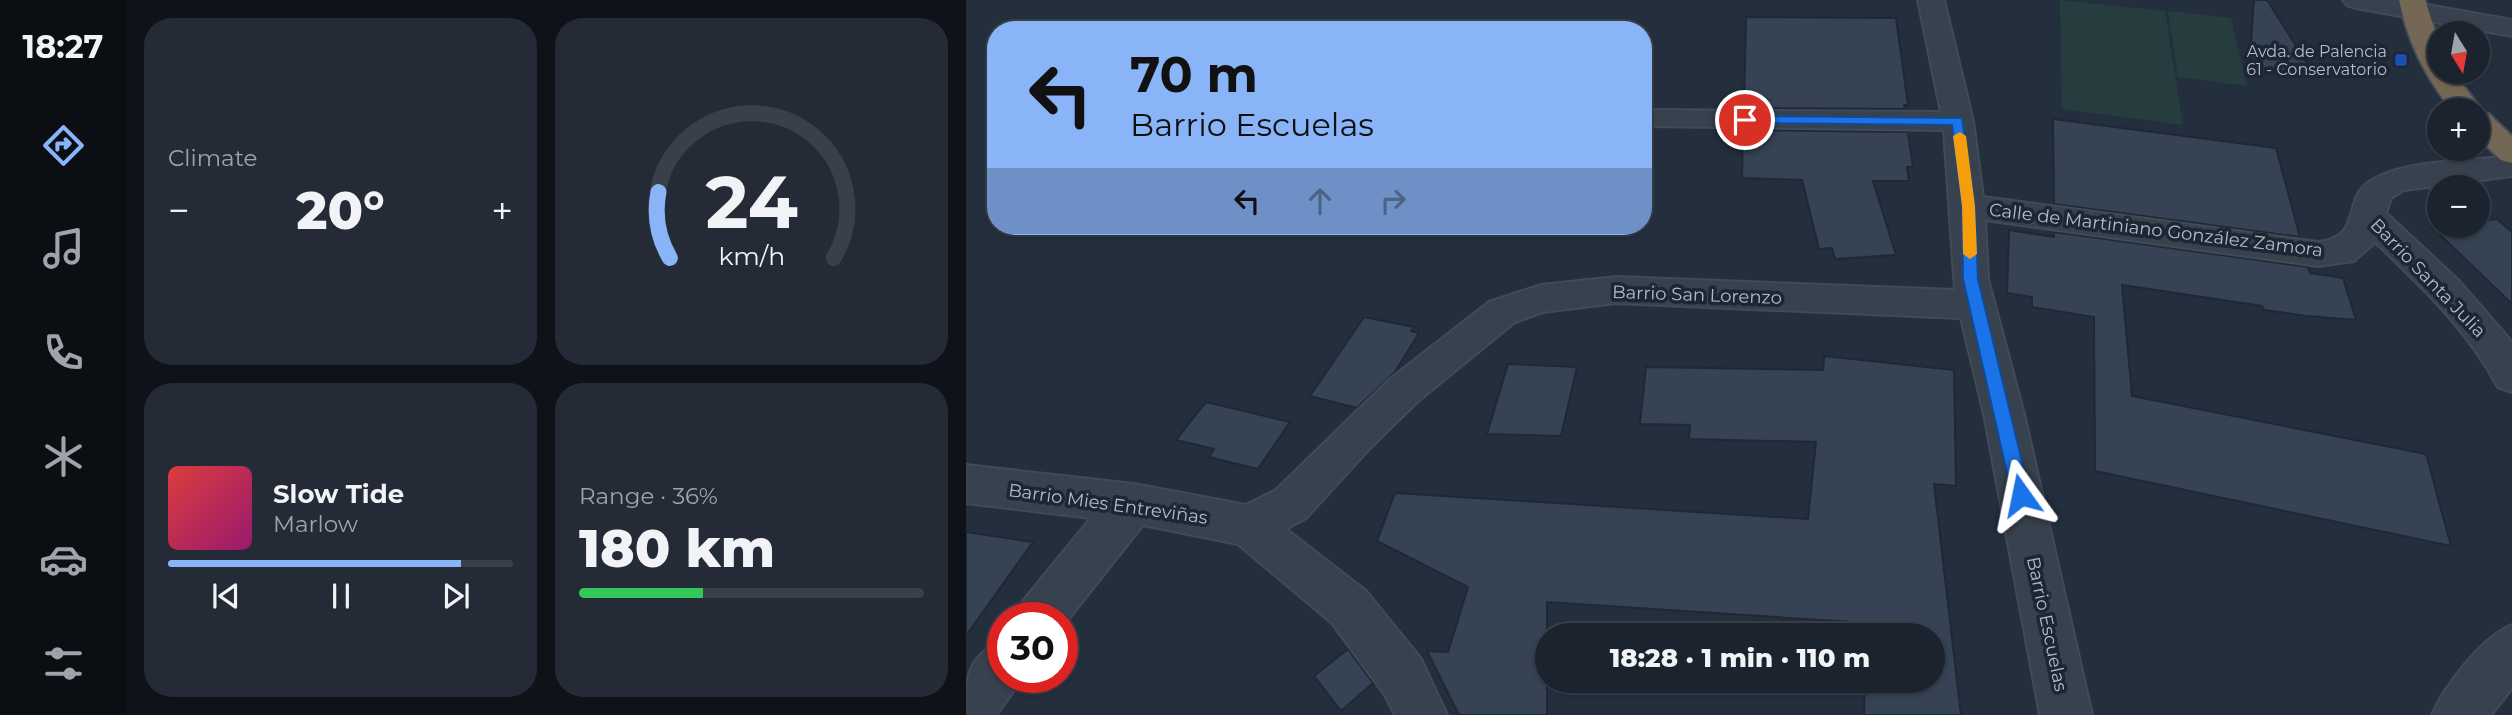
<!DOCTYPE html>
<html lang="en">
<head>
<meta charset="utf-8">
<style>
  :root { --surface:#1b232e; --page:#242b36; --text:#f1f3f6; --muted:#a0a4aa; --line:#39404a; --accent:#8ab4f8 }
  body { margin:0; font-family:Montserrat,sans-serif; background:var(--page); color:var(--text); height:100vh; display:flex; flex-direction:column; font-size:26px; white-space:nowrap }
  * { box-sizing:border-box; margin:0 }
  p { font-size:23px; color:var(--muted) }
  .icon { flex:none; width:38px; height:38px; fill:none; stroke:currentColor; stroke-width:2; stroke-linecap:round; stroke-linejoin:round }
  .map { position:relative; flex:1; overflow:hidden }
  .panel { display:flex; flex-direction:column; gap:18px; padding:18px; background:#0f1319; width:840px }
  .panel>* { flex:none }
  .guide { position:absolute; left:21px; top:21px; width:665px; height:214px; border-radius:28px; box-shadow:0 2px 5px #0004,0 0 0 2px var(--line); background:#8ab4f8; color:#111; overflow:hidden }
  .needle { width:46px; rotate:169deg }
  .fabs { position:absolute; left:1461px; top:21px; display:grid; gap:14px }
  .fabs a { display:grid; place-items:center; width:63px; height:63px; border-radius:50%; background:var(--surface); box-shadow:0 2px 5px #0004,0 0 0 2px var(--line); font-size:35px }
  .speed { position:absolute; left:21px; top:602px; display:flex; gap:14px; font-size:35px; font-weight:700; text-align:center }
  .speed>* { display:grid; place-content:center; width:91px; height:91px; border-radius:50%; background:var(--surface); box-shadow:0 2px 5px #0004,0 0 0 2px var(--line); line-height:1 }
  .speed .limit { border:10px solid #d22; background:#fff; color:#111 }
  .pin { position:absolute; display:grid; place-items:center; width:60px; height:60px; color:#fff; margin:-30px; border:4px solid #fff; border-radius:50%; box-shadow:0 2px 7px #0007 }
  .me { position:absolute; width:77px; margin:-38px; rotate:348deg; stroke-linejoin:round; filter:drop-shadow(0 0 5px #0008) }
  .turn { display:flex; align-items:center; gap:24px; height:147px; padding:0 28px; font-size:32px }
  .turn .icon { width:91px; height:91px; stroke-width:2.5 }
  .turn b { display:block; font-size:49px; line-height:60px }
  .lanes { display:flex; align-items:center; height:66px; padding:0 28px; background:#0003; justify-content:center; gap:35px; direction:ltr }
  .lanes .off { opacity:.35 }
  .big { font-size:52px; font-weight:800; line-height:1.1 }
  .panel .widget { flex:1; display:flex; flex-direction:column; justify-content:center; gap:10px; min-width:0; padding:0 24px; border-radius:28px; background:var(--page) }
  .panel .dial { align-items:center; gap:0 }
  .dial svg { height:182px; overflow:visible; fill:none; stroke:var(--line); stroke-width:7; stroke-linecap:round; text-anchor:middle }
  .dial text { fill:var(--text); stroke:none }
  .song { display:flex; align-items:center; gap:21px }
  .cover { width:84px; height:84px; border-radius:10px; background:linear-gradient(135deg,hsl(0 70% 55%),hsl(320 70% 35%)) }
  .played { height:7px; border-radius:4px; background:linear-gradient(90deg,var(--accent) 85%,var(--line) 85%) }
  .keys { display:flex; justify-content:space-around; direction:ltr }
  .heat { display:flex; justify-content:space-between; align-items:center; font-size:38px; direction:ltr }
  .charge { height:10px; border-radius:5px; background:linear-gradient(90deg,#34c759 36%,var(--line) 0) }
  .panel .tiles { flex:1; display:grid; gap:18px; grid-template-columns:repeat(2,1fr) }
  .trip { position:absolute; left:569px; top:623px; width:410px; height:70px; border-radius:35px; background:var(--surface); box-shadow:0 2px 5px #0004,0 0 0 2px var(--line); font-weight:800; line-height:70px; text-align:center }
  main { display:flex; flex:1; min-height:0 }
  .menu { display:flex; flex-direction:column; width:126px; justify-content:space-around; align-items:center; background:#0b0e12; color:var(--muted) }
  .menu .icon { width:49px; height:49px }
  .menu .on { color:var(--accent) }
  .menu b { font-size:32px; color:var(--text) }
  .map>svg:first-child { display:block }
  .green { fill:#263c3f }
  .building { fill:#364354; stroke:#1f2835; stroke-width:2 }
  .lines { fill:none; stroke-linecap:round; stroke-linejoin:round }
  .street-casing { stroke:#414a57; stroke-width:4 }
  .highway-casing { stroke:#434c59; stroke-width:4 }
  .street { fill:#38414e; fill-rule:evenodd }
  .highway { fill:#746855; fill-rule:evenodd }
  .route { fill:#1a73e8; stroke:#114b97; stroke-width:2 }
  .slow { fill:#f59e0b }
  .transit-dot { fill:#1a4fb4; stroke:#1d2633; stroke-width:2.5 }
  .labels { text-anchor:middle; stroke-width:7; stroke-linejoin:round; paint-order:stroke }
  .far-poi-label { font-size:16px; fill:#b4bcc9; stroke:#1d2633; text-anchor:end }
  .street-label { font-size:18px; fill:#b4bcc9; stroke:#1d2633 }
</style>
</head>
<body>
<main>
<nav class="menu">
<b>18:27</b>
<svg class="icon on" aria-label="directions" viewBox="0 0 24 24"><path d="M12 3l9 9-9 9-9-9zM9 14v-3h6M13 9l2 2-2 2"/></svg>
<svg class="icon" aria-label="music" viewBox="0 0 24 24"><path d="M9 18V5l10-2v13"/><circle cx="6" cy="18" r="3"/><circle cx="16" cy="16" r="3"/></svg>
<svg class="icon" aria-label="phone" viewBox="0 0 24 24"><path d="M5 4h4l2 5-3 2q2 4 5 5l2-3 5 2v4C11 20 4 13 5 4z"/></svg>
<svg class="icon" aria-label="climate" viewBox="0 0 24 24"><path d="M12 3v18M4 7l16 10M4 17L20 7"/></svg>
<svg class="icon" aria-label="car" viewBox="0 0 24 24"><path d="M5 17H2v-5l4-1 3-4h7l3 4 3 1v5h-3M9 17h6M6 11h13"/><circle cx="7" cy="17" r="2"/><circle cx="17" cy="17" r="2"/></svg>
<svg class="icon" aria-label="filters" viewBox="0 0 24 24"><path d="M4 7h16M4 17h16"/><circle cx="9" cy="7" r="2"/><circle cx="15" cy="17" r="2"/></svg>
</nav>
<section class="panel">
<div class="tiles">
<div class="widget"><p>Climate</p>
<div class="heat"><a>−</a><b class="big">20°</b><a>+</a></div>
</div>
<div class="widget dial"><svg viewBox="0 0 100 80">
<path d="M14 69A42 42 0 1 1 86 69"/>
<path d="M14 69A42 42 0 0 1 9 40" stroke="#8ab4f8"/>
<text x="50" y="56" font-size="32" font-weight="700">24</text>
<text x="50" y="72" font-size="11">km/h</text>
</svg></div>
<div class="widget">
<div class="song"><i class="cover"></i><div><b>Slow Tide</b><p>Marlow</p></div></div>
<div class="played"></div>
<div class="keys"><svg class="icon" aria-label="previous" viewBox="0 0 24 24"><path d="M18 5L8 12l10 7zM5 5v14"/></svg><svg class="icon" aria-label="pause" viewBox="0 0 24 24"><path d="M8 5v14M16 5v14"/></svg><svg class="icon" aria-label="next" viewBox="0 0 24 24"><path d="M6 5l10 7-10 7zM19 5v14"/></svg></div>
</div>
<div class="widget"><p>Range · 36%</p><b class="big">180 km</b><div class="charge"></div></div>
</div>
</section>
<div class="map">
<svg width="1546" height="715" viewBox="0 0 1546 715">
  <rect width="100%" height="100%" fill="#242f3e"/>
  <g class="green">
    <path d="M1094,0L1199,11L1217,125L1096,109Z"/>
    <path d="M1202,11L1265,18L1281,86L1212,77Z"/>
  </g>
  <g class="building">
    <path d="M1288,0H1301L1348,74L1294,73L1284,56Z"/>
    <path d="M780,17L930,18L942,105H938L939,109L778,108Z"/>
    <path d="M1087,119L1310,148L1334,237L1088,204Z"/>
    <path d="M777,130L942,132L947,167H941L943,181H907L930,255L869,259L866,248L853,249L836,180L776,178Z"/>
    <path d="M1531,219L1546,232V304L1467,228L1512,226V221Z"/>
    <path d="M1043,230L1088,237V232L1342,267L1344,273L1377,278L1390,320L1341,316L1298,310L1296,306L1156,285L1166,396L1460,454L1485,546L1129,471L1128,317L1066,307V297L1041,293Z"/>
    <path d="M398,317L448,327L445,331L453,333L429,372L391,408L344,396Z"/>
    <path d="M858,356L988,370L990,486L968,484L995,715H898L899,681H966V635H900L901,623L581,602V715H493L461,651L482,652L502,587L411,541L429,493L842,519L850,442L723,439L724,425L674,424L680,367L857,370Z"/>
    <path d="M542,364L611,367L595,436L521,434Z"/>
    <path d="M240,402L324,422L292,469L243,457L248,449L210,440Z"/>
    <path d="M0,532L67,542L0,636Z"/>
    <path d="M382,649L407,683L375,711L348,676Z"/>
  </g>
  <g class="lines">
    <g class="street-casing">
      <g id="street">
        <path d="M952,0H978L1007,121L1017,197L1352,242C1397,238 1376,200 1403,182C1437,159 1505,161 1546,156V176L1438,190L1425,198L1420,213L1493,281L1546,342V392L1532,387C1502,330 1455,286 1409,242L1388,261L1352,266L1019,220L1022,279L1058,414L1126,715H1074L1018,414L995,318L650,303L577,312L549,322L452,401L404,448L340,518L320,529L400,591L455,659L481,715H429L419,695L366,623L272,544L177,525L96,627V618H50L57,601L125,518L0,503V465L168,484L280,505L310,490L424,379L523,302L575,285L650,277L989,290L978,130L677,126V112L685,110L975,112Z"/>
        <path d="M1377,0H1434L1546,20V36L1390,8L1381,5Z"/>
        <path d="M1546,625V688L1525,715H1466C1479,685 1516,637 1546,625Z"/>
        <path d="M37,640V677H57L54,682L30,715H0C0,678 0,657 37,640Z"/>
      </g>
    </g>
    <g class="highway-casing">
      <path id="highway" d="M1433,0H1459L1474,46V72H1487L1516,110L1514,112L1523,114L1546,136V163L1535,160L1512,138V110H1486C1459,77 1442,42 1433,0Z"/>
    </g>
    <use href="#street" class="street"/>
    <use href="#highway" class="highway"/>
  </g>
  <path class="route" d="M779,116L996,118L1009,206L1012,279L1064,495L1061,500H1048L1046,495L997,279L996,206L986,125L775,123L773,120Z"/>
  <path class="slow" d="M994,132L1000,136L1009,206L1011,254L1004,259L997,254L996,206L987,136Z"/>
  <rect class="transit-dot" x="1428" y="53" width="14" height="14" rx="3.5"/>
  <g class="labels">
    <g class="far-poi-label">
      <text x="1421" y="57">Avda. de Palencia<tspan x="1421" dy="18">61 - Conservatorio</tspan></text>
    </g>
    <g class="street-label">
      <text transform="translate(1190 230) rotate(7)" y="6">Calle de Martiniano González Zamora</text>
      <text transform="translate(1462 278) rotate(46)" y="6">Barrio Santa Julia</text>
      <text transform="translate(731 295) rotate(2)" y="6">Barrio San Lorenzo</text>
      <text transform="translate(142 504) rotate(8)" y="6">Barrio Mies Entreviñas</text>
      <text transform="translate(1081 624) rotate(78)" y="6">Barrio Escuelas</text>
    </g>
  </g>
</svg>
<div class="fabs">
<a><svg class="needle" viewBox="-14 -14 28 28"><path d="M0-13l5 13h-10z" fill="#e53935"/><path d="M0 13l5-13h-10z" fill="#a0a4aa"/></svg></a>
<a>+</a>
<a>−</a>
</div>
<div class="speed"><div class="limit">30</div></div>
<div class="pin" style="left:779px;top:120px;background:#d93025"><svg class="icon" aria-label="arrive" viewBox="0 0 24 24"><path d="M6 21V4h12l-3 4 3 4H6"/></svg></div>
<svg class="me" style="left:1055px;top:495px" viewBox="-20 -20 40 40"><path d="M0-17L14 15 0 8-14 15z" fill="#1a73e8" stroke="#fff" stroke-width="4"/></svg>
<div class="trip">18:28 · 1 min · 110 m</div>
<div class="guide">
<div class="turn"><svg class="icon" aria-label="left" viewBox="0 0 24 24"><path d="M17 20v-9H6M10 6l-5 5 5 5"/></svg><div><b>70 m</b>Barrio Escuelas</div></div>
<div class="lanes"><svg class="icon" aria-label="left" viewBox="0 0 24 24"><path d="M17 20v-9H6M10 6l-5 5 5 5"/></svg><svg class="icon off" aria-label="ahead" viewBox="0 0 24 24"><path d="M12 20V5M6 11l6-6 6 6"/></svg><svg class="icon off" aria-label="right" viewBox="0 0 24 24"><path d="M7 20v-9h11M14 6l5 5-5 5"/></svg></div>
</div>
</div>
</main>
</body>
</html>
